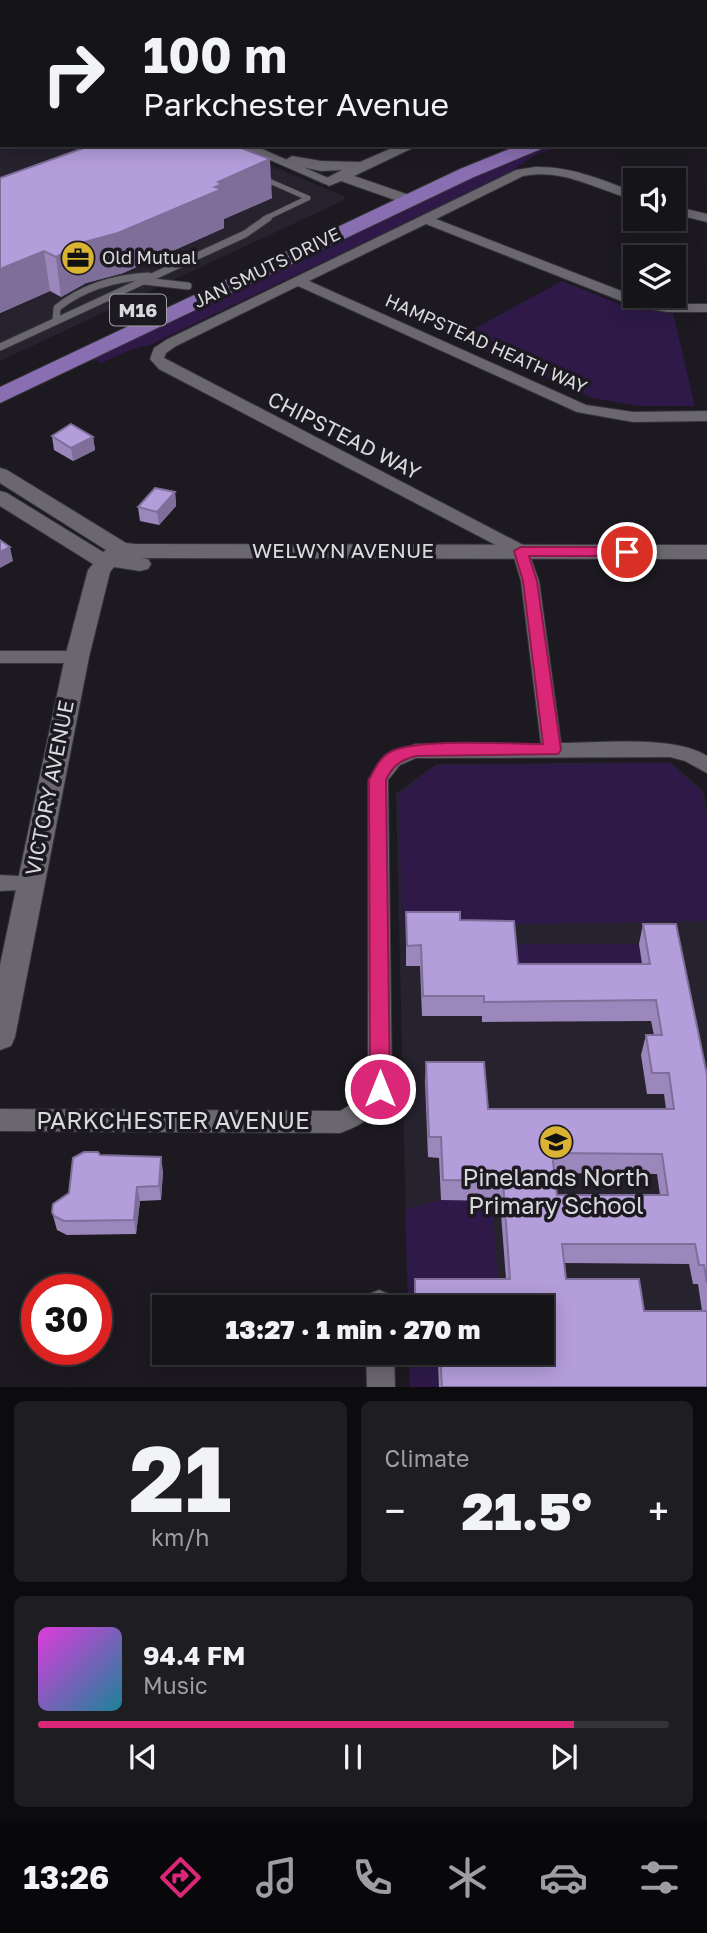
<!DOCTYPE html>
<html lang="en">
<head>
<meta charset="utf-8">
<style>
  :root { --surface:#151418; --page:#1e1d21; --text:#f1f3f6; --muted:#9d9ea2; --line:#343337; --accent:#db2777 }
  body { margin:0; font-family:"Golos Text",sans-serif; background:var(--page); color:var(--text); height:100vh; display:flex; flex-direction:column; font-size:26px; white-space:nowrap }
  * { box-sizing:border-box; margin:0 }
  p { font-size:23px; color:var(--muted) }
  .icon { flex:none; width:38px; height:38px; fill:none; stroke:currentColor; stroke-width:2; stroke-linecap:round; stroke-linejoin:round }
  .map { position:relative; height:1387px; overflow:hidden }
  .sheet { display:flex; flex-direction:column; gap:14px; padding:14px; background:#0c0b0d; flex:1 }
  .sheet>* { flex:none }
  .hud { position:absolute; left:0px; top:0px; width:707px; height:147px; box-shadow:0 4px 18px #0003,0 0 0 2px var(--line); background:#151418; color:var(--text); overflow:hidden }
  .controls { position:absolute; left:623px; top:168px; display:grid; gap:14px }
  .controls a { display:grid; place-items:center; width:63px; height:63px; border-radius:0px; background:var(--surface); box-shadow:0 4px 18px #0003,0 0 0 2px var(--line); font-size:35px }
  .speed { position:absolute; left:21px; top:1274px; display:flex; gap:14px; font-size:35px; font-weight:700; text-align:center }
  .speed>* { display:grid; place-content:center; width:91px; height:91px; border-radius:50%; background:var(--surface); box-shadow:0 4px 18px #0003,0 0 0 2px var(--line); line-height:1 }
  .speed .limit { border:10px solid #d22; background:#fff; color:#111 }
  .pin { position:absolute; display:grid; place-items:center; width:60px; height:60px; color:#fff; margin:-30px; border:4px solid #fff; border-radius:50%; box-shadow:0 2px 7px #0007 }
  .me { position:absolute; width:77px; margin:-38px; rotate:0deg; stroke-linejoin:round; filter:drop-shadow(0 0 5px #0008) }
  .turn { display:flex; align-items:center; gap:24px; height:147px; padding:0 28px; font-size:32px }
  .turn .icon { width:91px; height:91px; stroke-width:2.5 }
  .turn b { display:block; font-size:49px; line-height:60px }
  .big { font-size:52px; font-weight:800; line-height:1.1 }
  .sheet .widget { flex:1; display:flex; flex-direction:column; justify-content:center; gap:10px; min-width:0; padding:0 24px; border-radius:10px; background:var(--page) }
  .sheet .dial { align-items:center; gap:0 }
  .dial b { font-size:91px; line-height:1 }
  .song { display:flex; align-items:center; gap:21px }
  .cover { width:84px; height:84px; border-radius:10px; background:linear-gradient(135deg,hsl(300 70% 55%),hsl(190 70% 35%)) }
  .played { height:7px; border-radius:4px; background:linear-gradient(90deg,var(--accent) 85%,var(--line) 85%) }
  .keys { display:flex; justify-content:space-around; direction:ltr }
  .heat { display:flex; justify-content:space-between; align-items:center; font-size:38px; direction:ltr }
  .sheet .tiles { flex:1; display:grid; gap:14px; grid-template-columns:1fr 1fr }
  .widget:last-child { grid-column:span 2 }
  .trip { position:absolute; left:152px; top:1295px; width:402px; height:70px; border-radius:0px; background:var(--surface); box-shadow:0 4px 18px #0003,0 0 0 2px var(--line); font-weight:800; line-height:70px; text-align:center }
  .tabs { display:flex; height:112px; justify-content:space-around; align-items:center; background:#08080a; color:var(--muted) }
  .tabs .icon { width:49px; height:49px }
  .tabs .current { color:var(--accent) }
  .tabs b { font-size:32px; color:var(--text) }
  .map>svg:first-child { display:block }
  .built { fill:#26222e }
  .green { fill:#2e1949 }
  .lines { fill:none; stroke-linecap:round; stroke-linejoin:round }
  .service-far2-casing { stroke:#353438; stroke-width:6 }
  .service-far1-casing { stroke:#353438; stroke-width:9 }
  .service-casing { stroke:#353438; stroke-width:14 }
  .minor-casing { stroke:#353438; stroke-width:2 }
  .tertiary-casing { stroke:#353438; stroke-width:2 }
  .primary-casing { stroke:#353438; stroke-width:2 }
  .service-far2 { stroke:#6a676f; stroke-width:5 }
  .service-far1 { stroke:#6a676f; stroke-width:7 }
  .service { stroke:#6a676f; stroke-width:12 }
  .minor { fill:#6a676f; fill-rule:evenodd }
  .tertiary { fill:#6a676f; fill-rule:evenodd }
  .primary { fill:#896eb1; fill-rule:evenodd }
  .rail { stroke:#87858a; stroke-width:2.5 }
  .wall { fill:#9b87bc; fill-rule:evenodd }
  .shaded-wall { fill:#7e6e99 }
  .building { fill:#b49ddb; stroke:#7e6e99; stroke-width:2; fill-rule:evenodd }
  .route { fill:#db2777; stroke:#8e194d; stroke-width:2 }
  .labels { text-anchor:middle; stroke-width:7; stroke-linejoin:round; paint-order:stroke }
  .far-poi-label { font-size:18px; fill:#dad9dd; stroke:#1c1a20; text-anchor:start }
  .far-street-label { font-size:18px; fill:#dad9dd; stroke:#1c1a20 }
  .shield { fill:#1c1a20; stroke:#a1a0a4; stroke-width:2 }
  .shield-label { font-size:19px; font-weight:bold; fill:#dad9dd }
  .street-label { font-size:21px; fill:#dad9dd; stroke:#1c1a20 }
  .near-street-label { font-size:24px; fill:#dad9dd; stroke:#1c1a20 }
  .near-poi-label { font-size:24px; fill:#dad9dd; stroke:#1c1a20 }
</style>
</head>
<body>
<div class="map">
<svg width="707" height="1387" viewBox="0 0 707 1387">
  <rect width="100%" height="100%" fill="#1c1a20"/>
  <g class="built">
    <path d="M485,0H707V50L705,2H484Z"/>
    <path d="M16,145H222L346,197L342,201L0,361V151Z"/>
    <path d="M670,762L703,790L707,808V1387H410L409,1353H542V1307H408L396,793L436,764Z"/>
  </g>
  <g class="green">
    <path d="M543,145H565L535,155L513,170L422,215L150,345L133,349L101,363L93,358L407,204Z"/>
    <path d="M562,281L629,308L673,313L695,406H640L592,398L457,338Z"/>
    <path d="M669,763L701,791L707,819V921L403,926L398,795L436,765Z"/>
    <path d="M520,944H639L646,985H516L513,950L520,949Z"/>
    <path d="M441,1200H492L499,1298L408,1299L405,1210Z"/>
    <path d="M409,1363H438L439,1387H410Z"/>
  </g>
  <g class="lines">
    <g class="service-far2-casing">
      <g id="service-far2">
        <path d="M656,0L674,2"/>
        <path d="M260,177L308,198L264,219"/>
      </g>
    </g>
    <g class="service-far1-casing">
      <g id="service-far1">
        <path d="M144,281L188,286"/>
        <path d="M56,321L57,308C83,287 115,278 148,276"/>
        <path d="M0,347L245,234L268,218"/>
      </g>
    </g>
    <g class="service-casing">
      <path id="service" d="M380,1074H403"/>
    </g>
    <g class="minor-casing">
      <g id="minor">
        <path d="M236,145H253L335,181L325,184Z"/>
        <path d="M535,167C571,166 602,180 635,192V200C596,190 565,168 523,176L436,219L642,299L667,304H707V312H667L634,306L426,224L309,281L586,405L633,412L707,411V421L633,422L577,412L298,286L176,346L166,353L164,358L527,547L539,581L561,743C600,743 675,735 707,756V773L685,761L670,757L416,758L400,765L388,780L392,1089C380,1114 365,1124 340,1133L0,1131V1109L340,1111L355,1102L368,1088V780L385,755L416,744H541L521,581L513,554L159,369L150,359L154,348L166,340L516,170Z"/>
        <path d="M674,206L707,214V222L674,214Z"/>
        <path d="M0,651H77L84,653L86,657L84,661L77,663H0Z"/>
        <path d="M0,875L39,877L42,883L39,889L0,891Z"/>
        <path d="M379,1290L389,1294L393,1307H365L369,1294Z"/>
        <path d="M366,1353H394L395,1387H367Z"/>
      </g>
    </g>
    <g class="tertiary-casing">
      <g id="tertiary">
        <rect x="705" y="61" width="2" height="8"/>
        <path d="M399,145H419L354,176L415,197L417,200L415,203L409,205L341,181L329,186L321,181L342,170L321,171L287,164L284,161L292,156L321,161L360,162Z"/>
        <path d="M0,468L7,470L126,543L135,544L707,545V559L141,558L148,559L151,564L148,569L140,571L114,567L110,572L89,657L15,1037L11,1046L0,1050V965L65,657L88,570L93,564L0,506V491L7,493L103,552L106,550L0,483Z"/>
      </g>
    </g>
    <g class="primary-casing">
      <g id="primary">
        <path d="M705,106H707L705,117Z"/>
        <path d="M519,145H544L541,149L474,177L0,403V387L460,169Z"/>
      </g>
    </g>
    <use href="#service-far2" class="service-far2"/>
    <use href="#service-far1" class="service-far1"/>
    <use href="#service" class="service"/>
    <use href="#minor" class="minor"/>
    <use href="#tertiary" class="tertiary"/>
    <use href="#primary" class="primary"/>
    <g class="rail">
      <path d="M102,2L108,0"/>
      <path d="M137,2L142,0"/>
    </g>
  </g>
  <g class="wall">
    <path d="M92,145H240V148L272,198L224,219V228L123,273L86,283L61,297L50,291L0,313V178Z"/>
    <path d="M52,436L93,437L95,450L73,461L54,450Z"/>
    <path d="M175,492L176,506L159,525L140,521L138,507Z"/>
    <path d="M406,912L460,920L518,964H642L639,944L643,924L707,1075V1387H439L438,1363L415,1362V1353H542V1307H414L415,1279H506L500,1201L441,1200L439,1158L428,1157L425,1082L426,1062L488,1109H666L664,1094H647L641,1055L646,1035H654L651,1021L482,1022V1016H422L420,966H406ZM554,1173L657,1174L660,1195H557ZM564,1263L689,1264L693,1284H698L702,1311H644L566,1279Z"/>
    <path d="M100,1155L163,1171L161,1200L140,1201L136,1234L67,1235L57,1230L52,1212L69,1193Z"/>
  </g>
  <g class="shaded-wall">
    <path d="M270,159L272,198L224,219V228L123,273L86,283L61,297L56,257L81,243Z"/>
    <path d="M44,251L50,291L0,313V269Z"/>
    <path d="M93,437L95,450L73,461L71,448Z"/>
    <path d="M175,492L176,506L159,525L157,512Z"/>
    <path d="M10,547L13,561L0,568V552Z"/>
    <path d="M161,1157L163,1171L161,1200L159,1186Z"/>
    <path d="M137,1187L140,1201L136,1234L134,1220Z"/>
  </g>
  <g class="building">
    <path d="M92,145H233L270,159L218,182L222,184L215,187L222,189L118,233L81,243L56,257L44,251L0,269V178Z"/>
    <path d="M71,424L93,437L71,448L52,436Z"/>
    <path d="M155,488L175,492L157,512L138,507Z"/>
    <path d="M0,540L10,547L0,552Z"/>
    <path d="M406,912H460V920L514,921L518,964H650L643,924H676L707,1075V1283L704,1265H699L695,1244H562L566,1279H639L644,1311H707V1387H442L440,1353H542V1307H415V1279H510L503,1181L443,1180L441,1137H429L426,1062H484L488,1109H674L669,1073H652L646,1035H662L656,1000L484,1002V996H423L421,945L407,946ZM552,1153L662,1154L668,1195H557Z"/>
    <path d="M84,1152H98L100,1155L161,1157L159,1186L137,1187L134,1220L64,1221L54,1216L52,1212L53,1204L69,1193L73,1158Z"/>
  </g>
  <path class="route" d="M521,547H627L634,552L627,556H529L537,581L561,750L558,754L416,756C401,760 393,765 386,780L390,1089L387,1095L380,1098L373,1095L370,1089L369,780C375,768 380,757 392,751C421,738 508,744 543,744L523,581L514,551Z"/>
  <defs>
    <g id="office-disc" transform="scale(1.75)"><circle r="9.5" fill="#dab333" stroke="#1c1a20"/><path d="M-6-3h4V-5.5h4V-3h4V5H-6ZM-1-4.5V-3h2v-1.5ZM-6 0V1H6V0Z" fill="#111"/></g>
    <g id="school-disc" transform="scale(1.75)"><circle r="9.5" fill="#dab333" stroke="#1c1a20"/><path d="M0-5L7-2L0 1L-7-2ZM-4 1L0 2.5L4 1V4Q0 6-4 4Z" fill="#111"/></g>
  </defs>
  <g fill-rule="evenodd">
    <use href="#office-disc" x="78" y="258"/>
    <use href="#school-disc" x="556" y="1142"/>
  </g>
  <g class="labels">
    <g class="far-poi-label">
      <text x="102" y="264">Old Mutual</text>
    </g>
    <g class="far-street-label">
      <text transform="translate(267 268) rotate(-26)" y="6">JAN SMUTS DRIVE</text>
      <text transform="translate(486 344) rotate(24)" y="6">HAMPSTEAD HEATH WAY</text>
    </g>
    <rect class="shield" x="110" y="294.5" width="56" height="31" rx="5"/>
    <g class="shield-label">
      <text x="138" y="317">M16</text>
    </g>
    <g class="street-label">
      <text transform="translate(344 436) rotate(27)" y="7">CHIPSTEAD WAY</text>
      <text x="343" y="558">WELWYN AVENUE</text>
      <text transform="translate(50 788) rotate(-79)" y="7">VICTORY AVENUE</text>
    </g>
    <g class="near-street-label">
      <text x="173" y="1129">PARKCHESTER AVENUE</text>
    </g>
    <g class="near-poi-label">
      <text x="556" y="1186">Pinelands North<tspan x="556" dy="28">Primary School</tspan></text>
    </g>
  </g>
</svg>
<div class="controls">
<a><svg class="icon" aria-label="sound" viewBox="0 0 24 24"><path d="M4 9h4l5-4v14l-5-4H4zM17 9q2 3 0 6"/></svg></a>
<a><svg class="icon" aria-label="layers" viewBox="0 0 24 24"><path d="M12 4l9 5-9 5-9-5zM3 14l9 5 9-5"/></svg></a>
</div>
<div class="speed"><div class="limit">30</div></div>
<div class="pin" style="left:627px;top:552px;background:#d93025"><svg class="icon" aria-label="arrive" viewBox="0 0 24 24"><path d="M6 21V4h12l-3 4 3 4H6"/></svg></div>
<svg class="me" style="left:380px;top:1089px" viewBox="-20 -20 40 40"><circle r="17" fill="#db2777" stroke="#fff" stroke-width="3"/><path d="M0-11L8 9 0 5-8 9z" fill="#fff"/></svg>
<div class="trip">13:27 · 1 min · 270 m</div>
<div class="hud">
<div class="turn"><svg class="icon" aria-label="right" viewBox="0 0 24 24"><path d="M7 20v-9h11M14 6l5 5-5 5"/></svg><div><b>100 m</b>Parkchester Avenue</div></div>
</div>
</div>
<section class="sheet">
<div class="tiles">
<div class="widget dial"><b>21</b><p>km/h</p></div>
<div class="widget"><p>Climate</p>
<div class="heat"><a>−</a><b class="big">21.5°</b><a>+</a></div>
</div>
<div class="widget">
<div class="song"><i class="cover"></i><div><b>94.4 FM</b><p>Music</p></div></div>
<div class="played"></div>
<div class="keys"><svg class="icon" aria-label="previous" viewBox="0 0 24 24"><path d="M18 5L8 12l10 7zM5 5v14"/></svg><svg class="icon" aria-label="pause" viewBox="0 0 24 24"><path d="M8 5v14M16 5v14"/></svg><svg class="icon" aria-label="next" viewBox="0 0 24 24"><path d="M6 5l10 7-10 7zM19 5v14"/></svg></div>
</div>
</div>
</section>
<nav class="tabs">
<b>13:26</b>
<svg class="icon current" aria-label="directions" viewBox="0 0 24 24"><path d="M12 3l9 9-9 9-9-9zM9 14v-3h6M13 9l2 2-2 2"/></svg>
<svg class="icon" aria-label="music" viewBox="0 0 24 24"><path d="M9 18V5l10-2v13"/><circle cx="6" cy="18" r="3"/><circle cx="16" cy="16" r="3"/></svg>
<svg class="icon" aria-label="phone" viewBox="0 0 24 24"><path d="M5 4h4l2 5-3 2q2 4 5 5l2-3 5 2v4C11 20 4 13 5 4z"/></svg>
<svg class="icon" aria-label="climate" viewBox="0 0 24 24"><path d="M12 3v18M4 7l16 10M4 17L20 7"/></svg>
<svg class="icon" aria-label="car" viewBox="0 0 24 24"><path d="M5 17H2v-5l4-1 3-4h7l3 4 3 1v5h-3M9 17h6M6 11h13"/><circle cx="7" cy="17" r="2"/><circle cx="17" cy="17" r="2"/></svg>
<svg class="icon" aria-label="filters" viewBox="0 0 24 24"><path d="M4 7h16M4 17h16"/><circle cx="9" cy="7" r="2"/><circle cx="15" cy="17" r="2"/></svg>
</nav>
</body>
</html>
